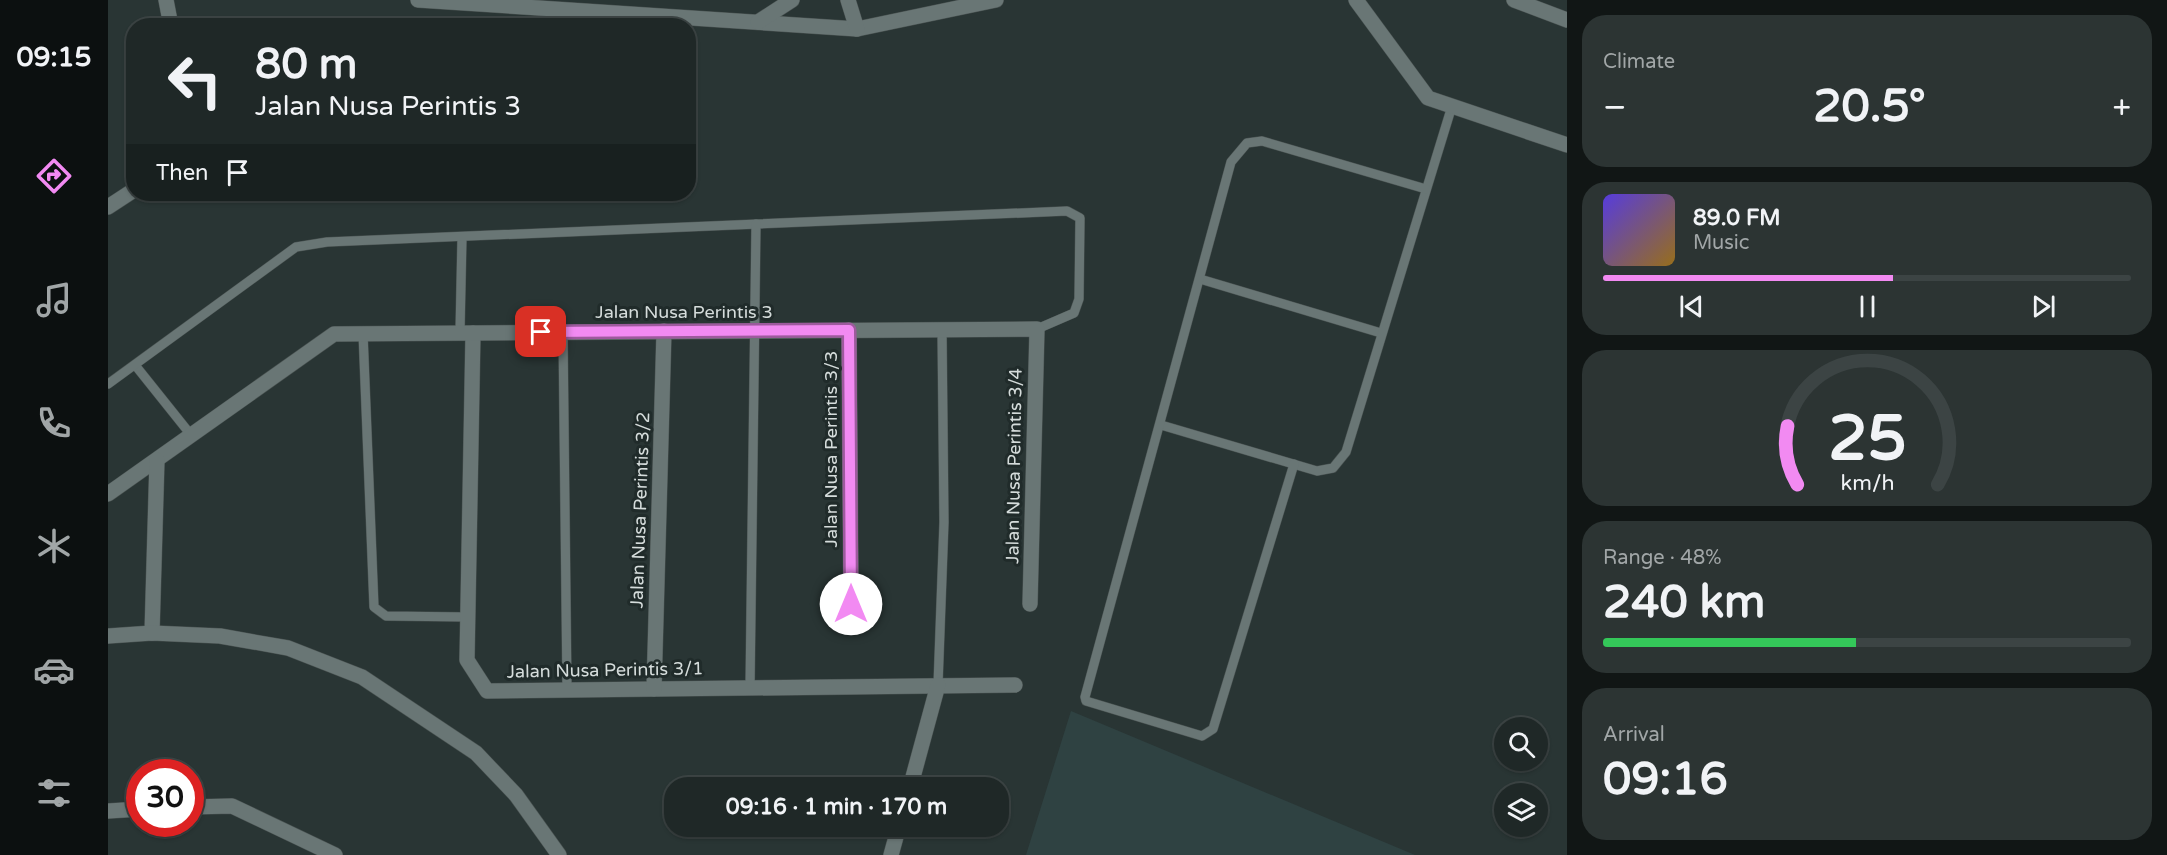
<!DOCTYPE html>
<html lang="en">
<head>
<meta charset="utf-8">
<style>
  :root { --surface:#1f2827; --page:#2c3433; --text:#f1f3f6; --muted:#a1a6a7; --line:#3c4444; --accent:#f28af2 }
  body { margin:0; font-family:"Varela Round",sans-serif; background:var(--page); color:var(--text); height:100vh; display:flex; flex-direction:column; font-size:22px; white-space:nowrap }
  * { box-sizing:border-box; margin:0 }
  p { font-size:20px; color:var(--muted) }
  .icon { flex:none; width:33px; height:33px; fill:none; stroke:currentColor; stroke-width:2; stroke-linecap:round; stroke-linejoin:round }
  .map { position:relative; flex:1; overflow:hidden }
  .panel { display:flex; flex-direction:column; gap:15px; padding:15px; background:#111615; width:600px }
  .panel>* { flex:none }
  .hud { position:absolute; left:18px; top:18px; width:570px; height:183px; border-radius:24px; box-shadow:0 2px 4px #0004,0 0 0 2px var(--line); background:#1f2827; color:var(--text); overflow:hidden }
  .tools { position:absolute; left:1386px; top:717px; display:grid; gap:12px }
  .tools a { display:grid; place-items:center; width:54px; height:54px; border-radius:50%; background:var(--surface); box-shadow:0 2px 4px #0004,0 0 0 2px var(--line); font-size:30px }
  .speed { position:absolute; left:18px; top:759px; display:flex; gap:12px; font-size:30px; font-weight:700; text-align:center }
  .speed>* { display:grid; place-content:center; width:78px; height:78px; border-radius:50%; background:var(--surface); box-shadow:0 2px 4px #0004,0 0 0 2px var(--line); line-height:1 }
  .speed .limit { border:9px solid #d22; background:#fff; color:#111 }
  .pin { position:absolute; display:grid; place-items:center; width:51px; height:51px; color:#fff; margin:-26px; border-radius:12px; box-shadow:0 3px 9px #0006 }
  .me { position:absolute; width:66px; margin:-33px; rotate:0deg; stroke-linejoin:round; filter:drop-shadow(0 0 4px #0008) }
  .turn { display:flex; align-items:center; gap:21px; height:126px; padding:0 30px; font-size:27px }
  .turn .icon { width:78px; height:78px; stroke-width:2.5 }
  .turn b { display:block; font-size:42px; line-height:51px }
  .then { display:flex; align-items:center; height:57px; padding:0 30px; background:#0003; gap:12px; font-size:22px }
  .big { font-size:45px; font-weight:800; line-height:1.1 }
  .panel .tile { flex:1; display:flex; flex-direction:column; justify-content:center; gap:9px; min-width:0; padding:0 21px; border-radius:24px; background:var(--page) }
  .panel .dial { align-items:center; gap:0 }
  .dial svg { height:156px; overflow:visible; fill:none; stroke:var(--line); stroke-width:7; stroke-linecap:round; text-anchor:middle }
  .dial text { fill:var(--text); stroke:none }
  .song { display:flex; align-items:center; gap:18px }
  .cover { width:72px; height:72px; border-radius:9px; background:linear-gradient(135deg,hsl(250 70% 55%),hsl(40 70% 35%)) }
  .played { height:6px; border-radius:3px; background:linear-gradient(90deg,var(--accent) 55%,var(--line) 55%) }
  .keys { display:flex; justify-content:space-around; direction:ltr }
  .heat { display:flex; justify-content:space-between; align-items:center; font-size:33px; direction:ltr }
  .charge { height:9px; border-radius:4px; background:linear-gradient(90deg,#34c759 48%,var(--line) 0) }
  .trip { position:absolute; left:556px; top:777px; width:345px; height:60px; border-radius:24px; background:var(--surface); box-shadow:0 2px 4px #0004,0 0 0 2px var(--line); font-weight:800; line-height:60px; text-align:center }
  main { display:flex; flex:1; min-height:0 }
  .dock { display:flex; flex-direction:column; width:108px; justify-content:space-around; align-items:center; background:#0c1010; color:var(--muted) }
  .dock .icon { width:42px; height:42px }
  .dock .selected { color:var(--accent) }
  .dock b { font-size:27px; color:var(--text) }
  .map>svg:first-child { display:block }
  .built { fill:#2f4242 }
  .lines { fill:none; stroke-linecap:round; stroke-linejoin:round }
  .lane-casing { stroke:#495251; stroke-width:10 }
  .street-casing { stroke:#495251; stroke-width:16 }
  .secondary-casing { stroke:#495251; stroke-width:16 }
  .lane { stroke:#697675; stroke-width:9 }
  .street { stroke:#697675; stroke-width:15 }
  .secondary { stroke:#697675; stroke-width:15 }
  .route-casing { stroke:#9d5a9d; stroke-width:15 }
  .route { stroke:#f28af2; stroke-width:10 }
  .labels { text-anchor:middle; stroke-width:6; stroke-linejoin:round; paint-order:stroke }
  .street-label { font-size:18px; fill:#d5dcdb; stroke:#202b2a }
</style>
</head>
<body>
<main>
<nav class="dock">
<b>09:15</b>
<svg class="icon selected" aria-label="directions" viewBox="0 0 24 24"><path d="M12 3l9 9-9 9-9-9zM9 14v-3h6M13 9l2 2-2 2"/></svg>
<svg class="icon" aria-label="music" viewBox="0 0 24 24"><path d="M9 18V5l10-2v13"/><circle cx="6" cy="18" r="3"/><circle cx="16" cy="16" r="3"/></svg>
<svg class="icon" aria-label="phone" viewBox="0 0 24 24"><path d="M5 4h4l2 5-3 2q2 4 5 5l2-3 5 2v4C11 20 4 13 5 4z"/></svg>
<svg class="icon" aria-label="climate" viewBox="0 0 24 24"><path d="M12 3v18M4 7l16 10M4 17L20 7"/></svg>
<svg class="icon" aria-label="car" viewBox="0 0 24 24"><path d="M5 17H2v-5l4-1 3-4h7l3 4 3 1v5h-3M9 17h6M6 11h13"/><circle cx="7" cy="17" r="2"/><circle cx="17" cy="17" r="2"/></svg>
<svg class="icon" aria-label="filters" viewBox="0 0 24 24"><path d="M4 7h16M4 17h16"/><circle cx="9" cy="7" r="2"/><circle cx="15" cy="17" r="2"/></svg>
</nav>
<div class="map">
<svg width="1459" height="855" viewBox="0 0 1459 855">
  <rect width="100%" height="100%" fill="#293534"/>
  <path class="built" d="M963,711L1307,855H918Z"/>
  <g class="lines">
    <g class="lane-casing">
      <g id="lane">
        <path d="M1092,279L1273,333"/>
        <path d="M352,332L354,237"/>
        <path d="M455,332L459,690"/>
        <path d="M255,333L266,607L278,616L360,617"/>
        <path d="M27,365L83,435"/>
        <path d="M0,384L188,247L219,242L959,211L972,218L971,299L966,313L929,329"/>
        <path d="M1053,425L1209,471L1225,468L1238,452L1344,106"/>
        <path d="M1186,464L1105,729L1094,736L978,701L977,697L1123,162L1139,143L1154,141L1318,189"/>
        <path d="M830,685L836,522L834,330"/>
        <path d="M642,688L648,224"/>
      </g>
    </g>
    <g class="street-casing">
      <g id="street">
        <path d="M58,0L63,26"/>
        <path d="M310,0L749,29L888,0"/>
        <path d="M740,0L749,29"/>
        <path d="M1248,0L1320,98L1459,145"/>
        <path d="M1406,0L1459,20"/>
        <path d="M650,22L684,0"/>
        <path d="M0,207L26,190"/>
        <path d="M741,330L743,604"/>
        <path d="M365,333L359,660L379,691L907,685"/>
        <path d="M0,494L226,334L929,329L922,604"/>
        <path d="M44,633L49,460"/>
        <path d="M546,689L556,331"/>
        <path d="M802,788L830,685"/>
        <path d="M82,807L124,806L227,855"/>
        <path d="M0,811L32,809"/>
        <path d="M783,855L791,826"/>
      </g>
    </g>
    <g class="secondary-casing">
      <path id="secondary" d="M0,636L44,633L112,636L180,648L254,677L368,753L408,795L451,855"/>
    </g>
    <use href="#lane" class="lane"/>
    <use href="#street" class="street"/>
    <use href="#secondary" class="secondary"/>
  </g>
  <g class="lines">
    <g class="route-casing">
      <path id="route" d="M433,332L741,330L743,604"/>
    </g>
    <use href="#route" class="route"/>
  </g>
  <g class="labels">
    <g class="street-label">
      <text x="576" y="318">Jalan Nusa Perintis 3</text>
      <text transform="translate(723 449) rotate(-90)" y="6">Jalan Nusa Perintis 3/3</text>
      <text transform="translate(906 466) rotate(-89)" y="6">Jalan Nusa Perintis 3/4</text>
      <text transform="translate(532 510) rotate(-88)" y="6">Jalan Nusa Perintis 3/2</text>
      <text transform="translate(497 670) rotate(-1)" y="6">Jalan Nusa Perintis 3/1</text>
    </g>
  </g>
</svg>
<div class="tools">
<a><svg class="icon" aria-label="search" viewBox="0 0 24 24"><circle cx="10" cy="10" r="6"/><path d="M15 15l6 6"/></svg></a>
<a><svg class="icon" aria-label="layers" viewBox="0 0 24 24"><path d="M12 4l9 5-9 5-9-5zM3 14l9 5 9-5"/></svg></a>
</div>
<div class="speed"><div class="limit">30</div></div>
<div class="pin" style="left:433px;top:332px;background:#d93025"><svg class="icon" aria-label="arrive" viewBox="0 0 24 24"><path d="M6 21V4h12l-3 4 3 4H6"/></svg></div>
<svg class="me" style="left:743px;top:604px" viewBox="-20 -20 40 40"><circle r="19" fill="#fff"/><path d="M0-13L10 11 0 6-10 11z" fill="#f28af2"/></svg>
<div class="trip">09:16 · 1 min · 170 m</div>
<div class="hud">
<div class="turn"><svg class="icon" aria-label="left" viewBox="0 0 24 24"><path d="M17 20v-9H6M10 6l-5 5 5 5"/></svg><div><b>80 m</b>Jalan Nusa Perintis 3</div></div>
<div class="then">Then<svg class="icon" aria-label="arrive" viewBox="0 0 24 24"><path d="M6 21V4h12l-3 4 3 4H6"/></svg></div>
</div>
</div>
<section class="panel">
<div class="tile"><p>Climate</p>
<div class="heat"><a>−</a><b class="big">20.5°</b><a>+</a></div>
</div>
<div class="tile">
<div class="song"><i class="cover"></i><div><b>89.0 FM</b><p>Music</p></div></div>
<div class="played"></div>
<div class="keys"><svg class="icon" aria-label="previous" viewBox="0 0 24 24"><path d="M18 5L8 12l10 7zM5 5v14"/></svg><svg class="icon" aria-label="pause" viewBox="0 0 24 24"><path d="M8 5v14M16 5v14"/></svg><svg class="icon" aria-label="next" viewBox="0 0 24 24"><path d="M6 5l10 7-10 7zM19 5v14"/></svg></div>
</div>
<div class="tile dial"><svg viewBox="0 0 100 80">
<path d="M14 69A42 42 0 1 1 86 69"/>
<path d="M14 69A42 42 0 0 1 9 39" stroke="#f28af2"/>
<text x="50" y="56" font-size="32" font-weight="700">25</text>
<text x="50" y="72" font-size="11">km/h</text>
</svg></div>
<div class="tile"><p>Range · 48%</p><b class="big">240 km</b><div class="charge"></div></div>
<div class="tile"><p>Arrival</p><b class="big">09:16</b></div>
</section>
</main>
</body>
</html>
